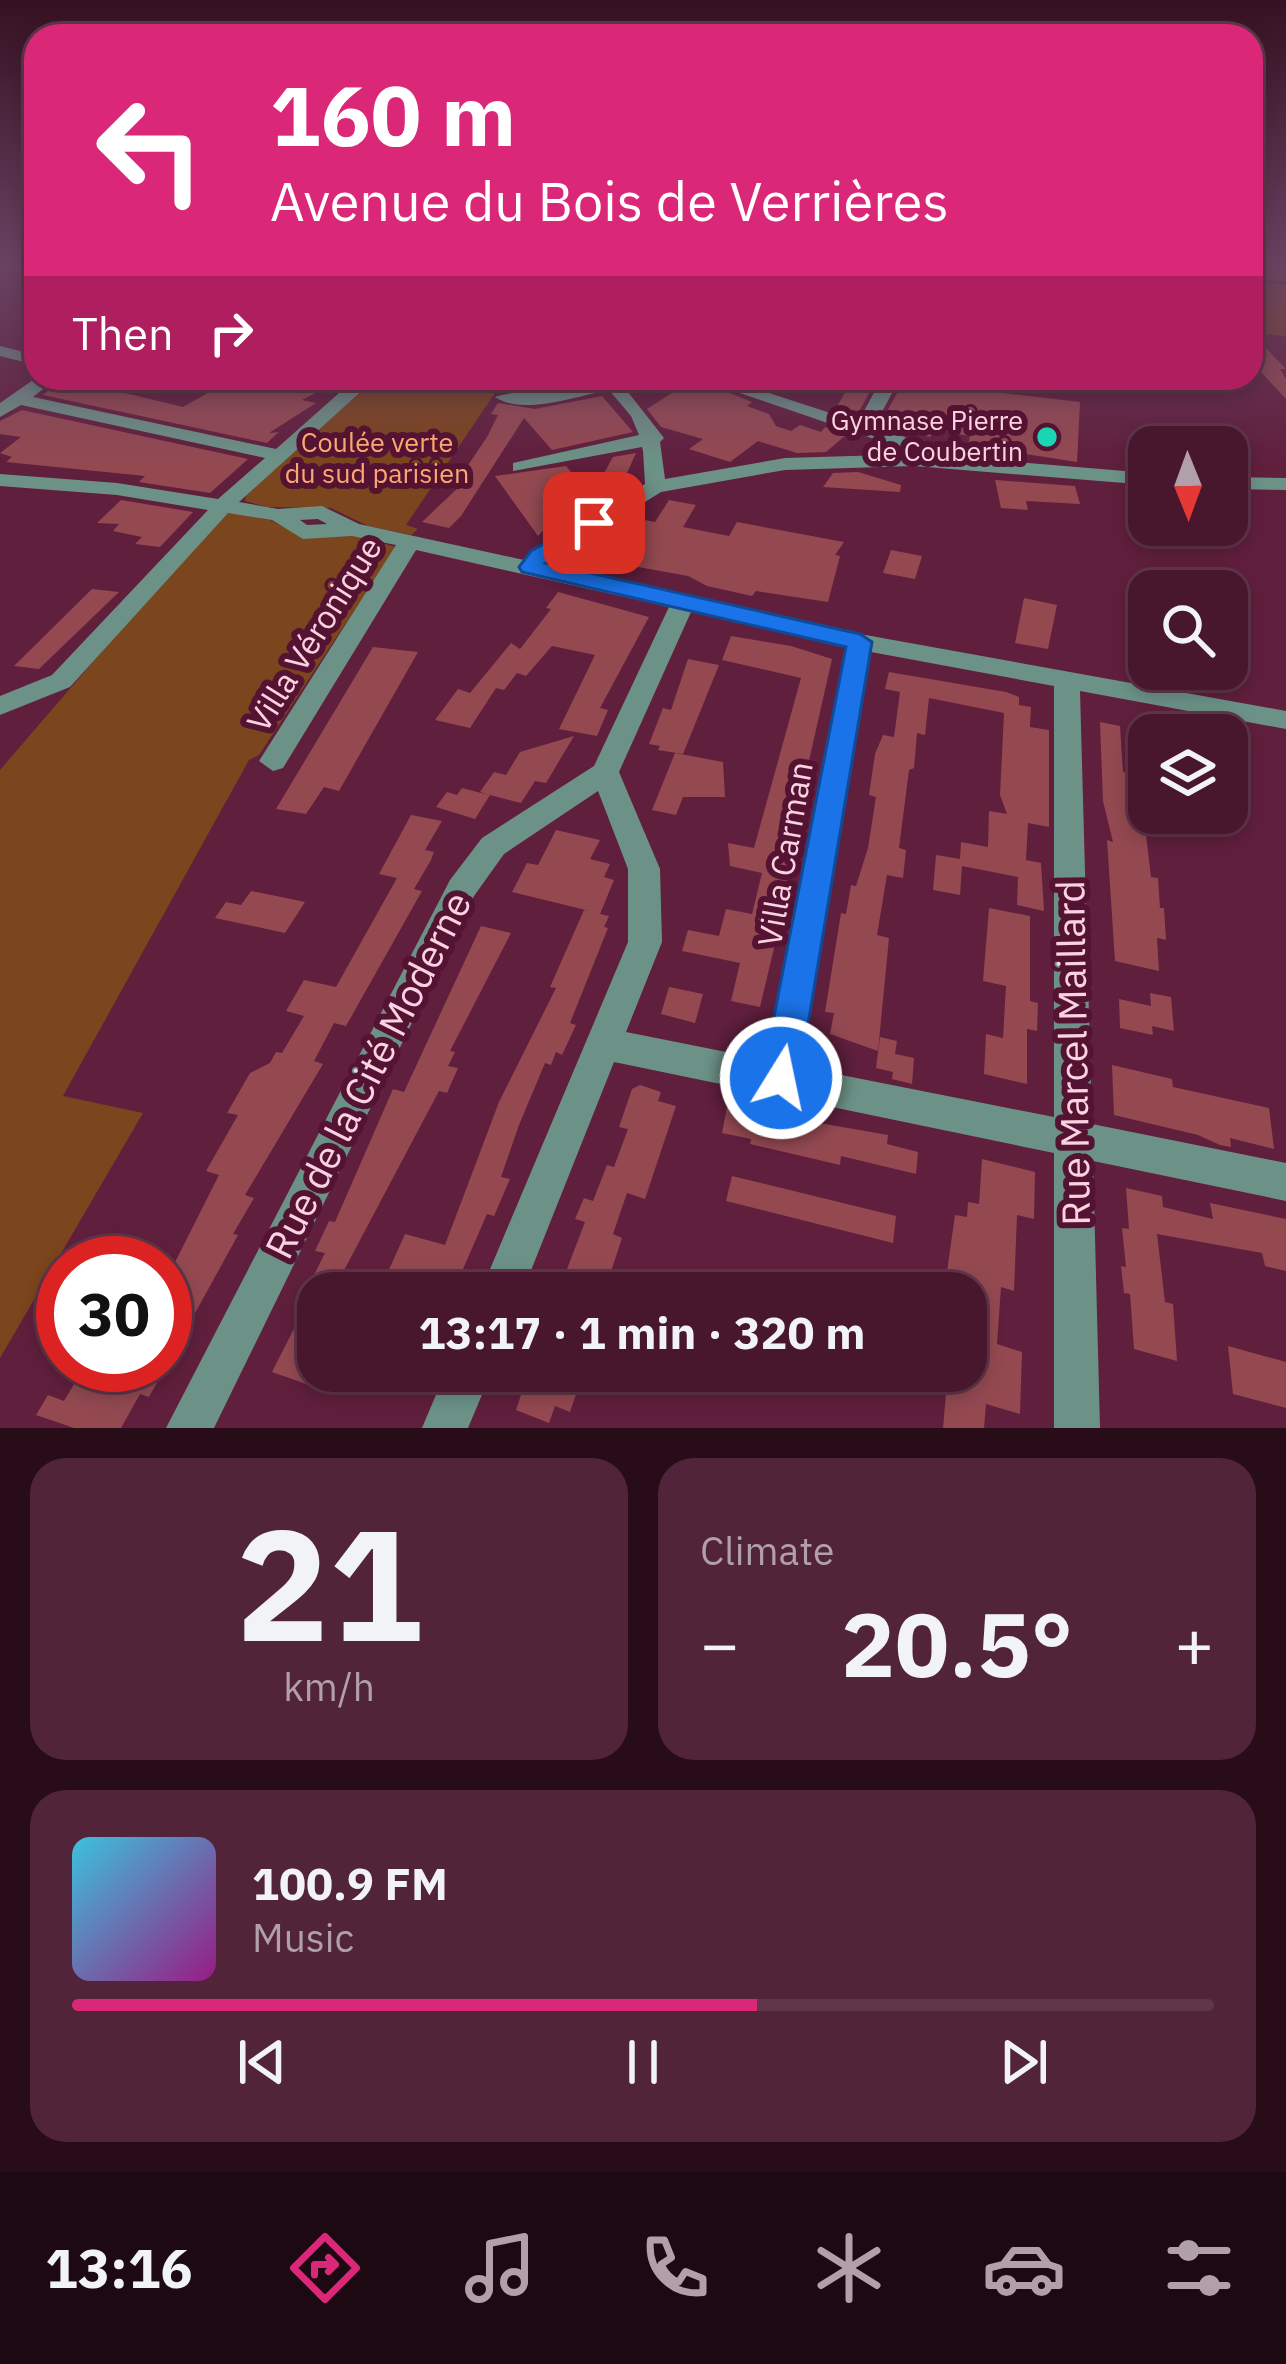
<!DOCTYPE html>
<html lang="en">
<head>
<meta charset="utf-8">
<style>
  :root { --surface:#48172e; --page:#52243a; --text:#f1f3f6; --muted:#b19faa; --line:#60364a; --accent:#db2777 }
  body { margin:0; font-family:"IBM Plex Sans",sans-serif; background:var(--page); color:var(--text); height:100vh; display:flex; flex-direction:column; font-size:45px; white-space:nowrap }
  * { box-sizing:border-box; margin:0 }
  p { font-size:39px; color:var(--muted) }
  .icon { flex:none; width:66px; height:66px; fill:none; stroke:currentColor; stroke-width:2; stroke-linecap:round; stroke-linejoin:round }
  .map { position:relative; height:1428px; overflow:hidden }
  .drawer { display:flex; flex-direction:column; gap:30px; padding:30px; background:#280d19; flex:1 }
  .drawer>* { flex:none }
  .top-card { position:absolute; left:24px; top:24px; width:1239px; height:366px; border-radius:36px; box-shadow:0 6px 18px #0003,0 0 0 3px var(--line); background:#db2777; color:#fff; overflow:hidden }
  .needle { width:78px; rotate:179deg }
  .controls { position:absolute; left:1128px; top:426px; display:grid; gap:24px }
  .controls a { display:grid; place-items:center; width:120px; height:120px; border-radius:24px; background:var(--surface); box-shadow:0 6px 18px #0003,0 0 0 3px var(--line); font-size:60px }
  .speed { position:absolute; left:36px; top:1236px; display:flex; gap:24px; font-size:60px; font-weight:700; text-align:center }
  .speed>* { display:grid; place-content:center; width:156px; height:156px; border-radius:50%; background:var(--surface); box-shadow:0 6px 18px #0003,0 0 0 3px var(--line); line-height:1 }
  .speed .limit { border:18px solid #d22; background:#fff; color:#111 }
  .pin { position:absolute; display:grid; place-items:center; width:102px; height:102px; color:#fff; margin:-51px; border-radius:24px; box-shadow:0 6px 18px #0006 }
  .me { position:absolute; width:132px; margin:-66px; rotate:10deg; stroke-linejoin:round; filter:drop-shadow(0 0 9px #0008) }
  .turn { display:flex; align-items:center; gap:42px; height:252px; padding:0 48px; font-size:54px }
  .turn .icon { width:156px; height:156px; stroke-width:2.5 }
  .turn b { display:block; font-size:84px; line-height:102px }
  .then { display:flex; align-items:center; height:114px; padding:0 48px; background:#0003; gap:24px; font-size:45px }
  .big { font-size:90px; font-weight:700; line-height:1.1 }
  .drawer .widget { flex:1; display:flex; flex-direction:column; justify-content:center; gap:18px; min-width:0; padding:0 42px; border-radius:36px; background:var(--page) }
  .drawer .dial { align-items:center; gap:0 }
  .dial b { font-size:156px; line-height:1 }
  .song { display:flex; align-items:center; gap:36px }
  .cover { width:144px; height:144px; border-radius:18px; background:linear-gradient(135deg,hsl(190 70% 55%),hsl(310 70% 35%)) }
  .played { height:12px; border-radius:6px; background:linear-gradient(90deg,var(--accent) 60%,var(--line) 60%) }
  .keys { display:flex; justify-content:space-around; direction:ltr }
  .heat { display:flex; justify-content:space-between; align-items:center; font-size:66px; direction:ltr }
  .drawer .tiles { flex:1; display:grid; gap:30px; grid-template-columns:1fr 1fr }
  .widget:last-child { grid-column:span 2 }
  .trip { position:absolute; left:297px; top:1272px; width:690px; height:120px; border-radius:36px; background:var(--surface); box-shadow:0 6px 18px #0003,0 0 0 3px var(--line); font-weight:700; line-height:120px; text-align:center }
  .dock { display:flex; height:192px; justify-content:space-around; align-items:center; background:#1d0912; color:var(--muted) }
  .dock .icon { width:84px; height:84px }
  .dock .on { color:var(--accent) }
  .dock b { font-size:54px; color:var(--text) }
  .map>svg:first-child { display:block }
  .green { fill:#7b451d }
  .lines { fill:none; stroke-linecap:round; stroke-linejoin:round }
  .stream { stroke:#261448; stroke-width:3 }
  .building { fill:#944951 }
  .minor { fill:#6c9287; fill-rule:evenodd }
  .route { fill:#1a73e8; stroke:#114b97; stroke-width:3 }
  .poi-dot { fill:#1ad5b2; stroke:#541333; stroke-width:4.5 }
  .labels { text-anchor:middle; stroke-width:12; stroke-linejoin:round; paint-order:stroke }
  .far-poi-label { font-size:27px; fill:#fbd2e0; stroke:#541333; text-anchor:end }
  .far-park-label { font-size:27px; fill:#fba86f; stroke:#541333 }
  .street-label { font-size:33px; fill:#fbd2e0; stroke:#541333 }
  .near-street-label { font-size:39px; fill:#fbd2e0; stroke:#541333 }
</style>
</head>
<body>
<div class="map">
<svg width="1286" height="1428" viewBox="0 0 1286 1428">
  <rect width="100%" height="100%" fill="#601f3d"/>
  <g class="green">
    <path d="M1251,263H1286V336L1251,333Z"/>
    <path d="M377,378H505L406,525L418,529L411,535L368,526L331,508L267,507L245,501L246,494Z"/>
    <path d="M229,512L270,520L303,537L357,536L396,547L259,755L249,760L63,1096L143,1113L0,1358V770L215,520Z"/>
  </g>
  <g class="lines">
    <path class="stream" d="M1251,280L1286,283"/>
  </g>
  <g class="building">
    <path d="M1251,349H1267L1286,369H1280L1286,379V399L1251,361Z"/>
    <path d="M63,378L183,407L229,381L246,385L247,378H344L302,400L316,403L269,433L279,432L267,443L43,395Z"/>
    <path d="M637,378H692L752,402L747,406L769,414L776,426L791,431L800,425L821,432L825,427L847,434L826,452L797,453L758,441L730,462L689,449L703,439L661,427L647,409L672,393Z"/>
    <path d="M917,378H1037L1003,393L1080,402L1077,462L968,445L970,436L933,430L930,437L880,424L900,388L909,390Z"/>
    <path d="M852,380L874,384L856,417L835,410Z"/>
    <path d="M602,396L633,432L552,450L524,418L461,516L449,528L422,522L463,483H456L487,437L498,415L491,414L498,403L535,409Z"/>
    <path d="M22,410L248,459L210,493L139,482L145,476L6,462L12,457L0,453L21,437L0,434V421Z"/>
    <path d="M636,453L619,491L579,518L561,525L552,521L538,536L495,476L566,466L591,497L613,457Z"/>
    <path d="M858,472L901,485L900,492L823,487L833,473Z"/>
    <path d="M995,480L1075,486L1080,504L1026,501L1028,510L1001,508Z"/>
    <path d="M121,500L193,512L160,547L135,544L142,537L113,531L119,524L97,523Z"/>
    <path d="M669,500L696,505L683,527L729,536L737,522L844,542L835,555L840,556L828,602L756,591L752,596L707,586L688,576L605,561L640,519L655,522Z"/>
    <path d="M891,550L922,556L915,579L883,573Z"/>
    <path d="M92,589L119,592L39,669L14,666Z"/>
    <path d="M558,592L649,617L600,708L608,710L597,736L559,729L595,655L552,646L526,676L517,673L504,690L496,688L470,728L435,720L458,689L470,693L511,643L520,649L551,609L546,608Z"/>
    <path d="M1024,598L1057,605L1048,649L1015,643Z"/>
    <path d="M731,636L791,646L832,659L796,818L790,855L796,856L760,1007L731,1001L740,963L682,951L688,930L719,936L726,909L752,914L762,873L730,866L728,843L754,848L801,678L722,660Z"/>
    <path d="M373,647L418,652L339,791L324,787L306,814L276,809Z"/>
    <path d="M688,659L719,665L683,754L658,750L660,746L649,744L663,708L671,710Z"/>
    <path d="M889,672L1006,692L1019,697V705L1031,707L1030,727L1049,730V827L1028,823L1026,860L1041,863L1044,911L1017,905L1018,877L962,866L960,895L933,890L936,855L960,859L961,842L988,847L989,811L1007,814L1000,795L1004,713L929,698L925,735L917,733L914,768L909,770L899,848L906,850L903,878L887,875L877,935L889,938L878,1051L830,1034L834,1013L825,1012L841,913L846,914L851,885L856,886L868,848L876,797L869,795L875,754L883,735L894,737L900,692L885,689Z"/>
    <path d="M1100,722L1120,726L1123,772L1139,775L1151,877L1158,878L1160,908H1164L1166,940L1157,938L1159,971L1115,961L1107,840L1113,842L1103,801Z"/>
    <path d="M574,736L546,783L535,781L521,803L490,795L475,819L436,807L447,792L457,795L462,788L489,795L480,792L494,772L506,775L520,752Z"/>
    <path d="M675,753L723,762L725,797H683L676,815L652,810Z"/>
    <path d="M411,815L442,821L425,850L434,852L431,860L414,889L422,891L346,1026L334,1023L314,1061L323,1064L245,1195L254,1198L233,1234L238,1235L149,1397L140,1394L121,1428H74L36,1415L48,1395L64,1401L80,1374L105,1382L116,1365H165V1282L219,1175L206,1171L238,1115L227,1113L250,1073L270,1063L276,1052L282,1053L304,1016L286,1011L304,980L336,987L397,878L379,874Z"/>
    <path d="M556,830L600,840L590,859L610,864L604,877L614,880L600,914L609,916L604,927L608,928L570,1023L576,1025L562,1055L556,1052L551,1065L545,1063L519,1125L501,1177L510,1179L494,1216L487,1214L463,1269L467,1270L457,1293H412L417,1283L387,1274L405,1234L445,1245L499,1102L556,988L550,987L584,910L590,911L512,892L527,863L538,865Z"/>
    <path d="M251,891L291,899L305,902L285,933L215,918L226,902L241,905Z"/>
    <path d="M989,908L1030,916V1001L1038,1003L1037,1031L1027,1029V1084L984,1074L986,1034L1003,1038L1006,986L983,981Z"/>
    <path d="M481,926L511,933L450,1051L455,1052L448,1066L458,1068L447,1093L439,1091L332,1293H318V1373L312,1386L272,1372L312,1293H305L325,1253L315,1251L329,1221L335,1222L393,1089L404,1092Z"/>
    <path d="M669,987L703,994L695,1023L661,1014Z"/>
    <path d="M1150,993L1171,997L1174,1031L1152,1026L1153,1035L1120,1028L1119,999L1151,1006Z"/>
    <path d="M880,1037L897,1041L895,1054L914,1058L912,1084L892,1079L893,1072L876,1068Z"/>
    <path d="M1112,1065L1172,1079L1173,1087L1269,1108L1274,1149L1230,1138L1231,1147L1220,1145L1198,1135L1114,1115Z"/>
    <path d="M640,1085L661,1092L658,1101L676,1106L645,1199L627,1193L613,1234L622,1238L604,1293H564L567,1284L562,1282L585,1222L575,1219L584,1198L593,1201L607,1165L614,1167L628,1129L619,1127L632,1089Z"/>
    <path d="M727,1107L888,1135L887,1144L918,1152L916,1174L841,1156L840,1165L750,1144L751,1139L722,1133Z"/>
    <path d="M982,1159L1035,1172L1034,1219L1017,1215L1014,1291L1001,1287L997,1344L1022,1352L1020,1414L986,1404L984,1428H943L946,1393L927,1388L930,1371L974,1373L986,1341L966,1336V1293H944L955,1215L967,1217L968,1202L979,1204Z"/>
    <path d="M732,1176L896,1216L893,1243L726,1201Z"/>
    <path d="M1126,1188L1162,1196L1163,1207L1213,1219L1210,1203L1286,1219V1271L1265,1266L1262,1253L1157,1234L1165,1302L1173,1304L1177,1361L1134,1349L1130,1294L1124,1293L1121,1266L1126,1267L1122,1228L1129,1229Z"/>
    <path d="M1228,1346L1286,1362V1408L1233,1394Z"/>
    <path d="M529,1371H584L570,1412L555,1406L549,1423L516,1410Z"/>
  </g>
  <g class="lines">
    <g class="minor">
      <path d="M27,263H36V269Z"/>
      <path d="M0,346L36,355V365L0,356Z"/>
      <path d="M36,378H57L33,397L276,449L356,378H376L239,502L278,509L322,506L359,524L524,560L531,551L645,484L643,451L642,447L513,471V463L639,435L631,416L609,390C577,396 523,416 495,397C500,393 583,384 600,381L598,378H617L664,438L660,442L665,479L785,458L918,454L696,378H723L858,422L882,378H900L874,427L941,449L942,456L1149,473V485L914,466L785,470L661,492L544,565L860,634L1286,711V729L1080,691L1092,1124L1286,1163V1201L1093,1161L1100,1428H1054V1153L614,1062L522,1293H480L628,942V869L598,791L504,854L474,896L214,1428H166L450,880L482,838L594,766L669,607L416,550L283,768L273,771L259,761L396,545L352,536L303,539L272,520L228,513L70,687L0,715V696L52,675L208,510L117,495L0,486V474L117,483L218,499L265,458L21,405L0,417V403ZM318,519L327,524L307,525L300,520ZM691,612L847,647L766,1060L626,1032L662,942L660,869L619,772ZM871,652L1054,686V1117L801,1067Z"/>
      <path d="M1227,477L1286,478V490L1227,489Z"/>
      <path d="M446,1371H492L468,1428H422Z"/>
    </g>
  </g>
  <linearGradient id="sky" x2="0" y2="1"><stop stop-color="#351122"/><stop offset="0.57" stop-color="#694262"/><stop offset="1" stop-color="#694262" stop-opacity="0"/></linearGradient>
  <rect width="1286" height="463" fill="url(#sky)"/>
  <path class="route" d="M594,517L605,523L602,528L546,563L860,634L872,642L799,1078L794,1090L781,1095L767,1090L762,1078L846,647L522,572L519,567L531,551Z"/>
  <circle class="poi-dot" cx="1047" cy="437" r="12"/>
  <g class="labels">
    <g class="far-poi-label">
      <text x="1023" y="430">Gymnase Pierre<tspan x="1023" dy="31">de Coubertin</tspan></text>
    </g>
    <g class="far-park-label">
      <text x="377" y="452">Coulée verte<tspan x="377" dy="31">du sud parisien</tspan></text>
    </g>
    <g class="street-label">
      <text transform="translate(314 634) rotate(-58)" y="12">Villa Véronique</text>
      <text transform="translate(785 854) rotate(-80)" y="12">Villa Carman</text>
    </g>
    <g class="near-street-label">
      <text transform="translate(1073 1053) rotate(-91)" y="14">Rue Marcel Maillard</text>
      <text transform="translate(368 1075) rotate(-63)" y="14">Rue de la Cité Moderne</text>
    </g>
  </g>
</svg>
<div class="controls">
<a><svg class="needle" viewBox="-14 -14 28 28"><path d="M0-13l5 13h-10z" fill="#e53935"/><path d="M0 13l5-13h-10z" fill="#b19faa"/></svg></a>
<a><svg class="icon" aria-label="search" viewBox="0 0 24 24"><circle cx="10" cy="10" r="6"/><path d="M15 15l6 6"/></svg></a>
<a><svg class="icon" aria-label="layers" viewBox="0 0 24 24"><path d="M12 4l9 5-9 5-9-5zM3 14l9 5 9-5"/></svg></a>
</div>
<div class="speed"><div class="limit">30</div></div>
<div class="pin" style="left:594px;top:523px;background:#d93025"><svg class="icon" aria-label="arrive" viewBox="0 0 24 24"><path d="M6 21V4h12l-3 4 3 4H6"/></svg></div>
<svg class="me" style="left:781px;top:1078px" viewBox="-20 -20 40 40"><circle r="17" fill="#1a73e8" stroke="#fff" stroke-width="3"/><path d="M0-11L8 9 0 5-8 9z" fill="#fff"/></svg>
<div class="trip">13:17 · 1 min · 320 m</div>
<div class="top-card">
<div class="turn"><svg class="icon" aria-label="left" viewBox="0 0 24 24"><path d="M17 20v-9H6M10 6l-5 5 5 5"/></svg><div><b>160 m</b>Avenue du Bois de Verrières</div></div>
<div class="then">Then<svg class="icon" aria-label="right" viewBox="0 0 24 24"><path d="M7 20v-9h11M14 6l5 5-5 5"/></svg></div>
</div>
</div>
<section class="drawer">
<div class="tiles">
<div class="widget dial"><b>21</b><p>km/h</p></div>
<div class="widget"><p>Climate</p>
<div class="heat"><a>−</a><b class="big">20.5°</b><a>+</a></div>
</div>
<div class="widget">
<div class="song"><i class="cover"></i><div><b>100.9 FM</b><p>Music</p></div></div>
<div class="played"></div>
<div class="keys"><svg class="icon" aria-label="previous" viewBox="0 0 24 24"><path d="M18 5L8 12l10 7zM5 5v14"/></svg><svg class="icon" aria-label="pause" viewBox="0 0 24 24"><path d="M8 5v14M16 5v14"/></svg><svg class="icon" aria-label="next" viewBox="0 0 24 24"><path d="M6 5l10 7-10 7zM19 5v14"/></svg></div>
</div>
</div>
</section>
<nav class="dock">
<b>13:16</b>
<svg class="icon on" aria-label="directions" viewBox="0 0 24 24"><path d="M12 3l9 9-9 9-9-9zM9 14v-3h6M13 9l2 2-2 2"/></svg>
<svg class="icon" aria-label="music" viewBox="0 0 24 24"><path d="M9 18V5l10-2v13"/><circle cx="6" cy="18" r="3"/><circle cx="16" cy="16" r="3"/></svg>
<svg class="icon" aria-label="phone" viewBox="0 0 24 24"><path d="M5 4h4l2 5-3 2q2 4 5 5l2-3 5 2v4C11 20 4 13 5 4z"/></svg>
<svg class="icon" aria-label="climate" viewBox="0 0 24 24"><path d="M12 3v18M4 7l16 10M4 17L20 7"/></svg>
<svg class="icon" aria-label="car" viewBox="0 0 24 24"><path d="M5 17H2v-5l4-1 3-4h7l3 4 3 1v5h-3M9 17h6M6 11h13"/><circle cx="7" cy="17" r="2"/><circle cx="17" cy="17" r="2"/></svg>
<svg class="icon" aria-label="filters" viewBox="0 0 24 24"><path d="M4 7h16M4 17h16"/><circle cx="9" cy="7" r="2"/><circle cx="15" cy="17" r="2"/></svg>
</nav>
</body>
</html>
